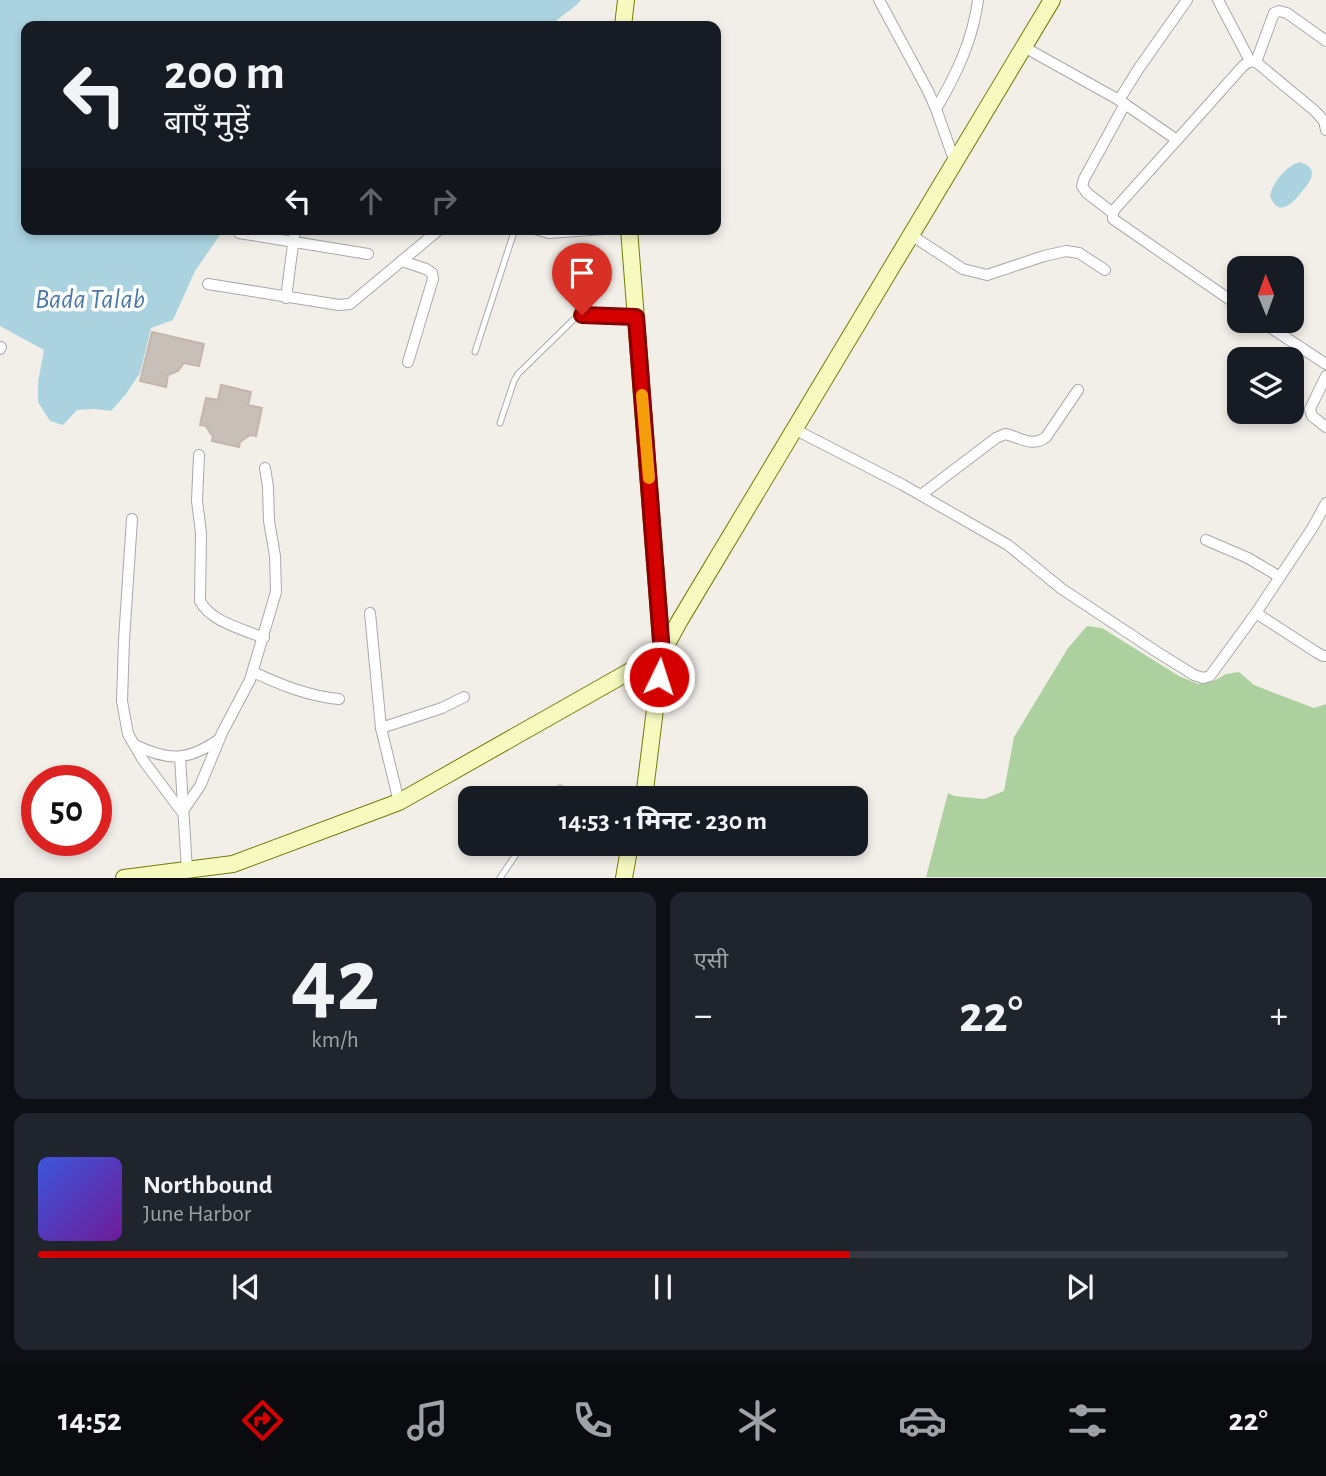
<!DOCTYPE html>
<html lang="hi">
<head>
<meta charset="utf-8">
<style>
  :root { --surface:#171b24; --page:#20242c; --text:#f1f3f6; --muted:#9ea1a6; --line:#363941; --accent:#d40000 }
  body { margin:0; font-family:"Alegreya Sans","Noto Sans Devanagari",sans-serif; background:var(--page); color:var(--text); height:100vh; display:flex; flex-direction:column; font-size:26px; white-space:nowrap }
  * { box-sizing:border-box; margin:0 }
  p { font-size:23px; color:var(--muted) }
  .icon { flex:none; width:38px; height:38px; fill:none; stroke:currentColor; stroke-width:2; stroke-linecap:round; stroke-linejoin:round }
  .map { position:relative; height:878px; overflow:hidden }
  .sheet { display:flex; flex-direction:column; gap:14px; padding:14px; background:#0d0f14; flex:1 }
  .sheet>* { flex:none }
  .banner { position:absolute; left:21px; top:21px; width:700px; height:214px; border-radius:14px; box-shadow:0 4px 10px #0003; background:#171b24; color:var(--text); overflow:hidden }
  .needle { width:46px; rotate:359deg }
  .fabs { position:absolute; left:1227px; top:256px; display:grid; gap:14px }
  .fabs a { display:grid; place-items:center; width:77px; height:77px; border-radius:14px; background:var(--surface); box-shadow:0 4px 10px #0003; font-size:35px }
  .speed { position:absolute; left:21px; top:765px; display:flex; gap:14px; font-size:35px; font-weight:700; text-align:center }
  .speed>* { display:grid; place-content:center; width:91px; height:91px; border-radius:50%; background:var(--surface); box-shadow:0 4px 10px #0003; line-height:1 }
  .speed .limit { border:10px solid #d22; background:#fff; color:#111 }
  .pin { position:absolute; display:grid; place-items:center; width:60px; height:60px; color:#fff; margin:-72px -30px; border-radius:50% 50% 50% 0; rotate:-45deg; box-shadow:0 0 7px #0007 }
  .pin .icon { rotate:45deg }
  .me { position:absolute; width:77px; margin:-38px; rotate:4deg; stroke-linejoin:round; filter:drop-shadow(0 0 5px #0008) }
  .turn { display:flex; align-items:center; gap:24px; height:147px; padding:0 28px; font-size:32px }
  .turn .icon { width:91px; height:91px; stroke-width:2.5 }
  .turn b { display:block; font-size:49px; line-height:60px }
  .lanes { display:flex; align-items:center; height:66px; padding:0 28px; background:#0003; justify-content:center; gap:35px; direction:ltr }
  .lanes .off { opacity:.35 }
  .big { font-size:52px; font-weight:700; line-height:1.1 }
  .sheet .tile { flex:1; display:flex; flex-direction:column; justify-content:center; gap:10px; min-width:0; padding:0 24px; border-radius:14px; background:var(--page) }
  .sheet .dial { align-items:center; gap:0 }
  .dial b { font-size:91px; line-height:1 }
  .song { display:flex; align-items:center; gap:21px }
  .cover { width:84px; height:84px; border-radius:10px; background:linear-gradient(135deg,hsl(230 70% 55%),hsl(280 70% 35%)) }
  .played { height:7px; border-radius:4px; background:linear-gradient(90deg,var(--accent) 65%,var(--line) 65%) }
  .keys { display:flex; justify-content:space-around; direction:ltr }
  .heat { display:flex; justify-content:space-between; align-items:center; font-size:38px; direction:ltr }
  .sheet .tiles { flex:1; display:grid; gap:14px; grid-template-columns:1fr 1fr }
  .tile:last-child { grid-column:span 2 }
  .trip { position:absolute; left:458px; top:786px; width:410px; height:70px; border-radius:14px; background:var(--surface); box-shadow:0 4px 10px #0003; font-weight:700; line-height:70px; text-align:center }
  .dock { display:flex; height:112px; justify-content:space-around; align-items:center; background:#090b0e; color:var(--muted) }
  .dock .icon { width:49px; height:49px }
  .dock .selected { color:var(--accent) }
  .dock b { font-size:32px; color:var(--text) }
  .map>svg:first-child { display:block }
  .forest { fill:#add19e }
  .water { fill:#aad3df }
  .building { fill:#c7bfb8; stroke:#c4b6ab; stroke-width:2 }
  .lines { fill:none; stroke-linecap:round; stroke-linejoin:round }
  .lane-casing { stroke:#a9a9a9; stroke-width:7 }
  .street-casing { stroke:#a9a9a9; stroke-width:12 }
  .secondary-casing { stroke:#707d05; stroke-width:18 }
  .lane { stroke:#fff; stroke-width:5 }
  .street { stroke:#fff; stroke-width:10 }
  .secondary { stroke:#f7fabf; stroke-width:16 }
  .route-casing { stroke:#8a0000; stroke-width:18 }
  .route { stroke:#d40000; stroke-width:12 }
  .slow { stroke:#f59e0b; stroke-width:12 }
  .labels { text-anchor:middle; stroke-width:7; stroke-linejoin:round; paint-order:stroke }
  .water-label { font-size:28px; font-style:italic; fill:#4a7aab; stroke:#fff }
</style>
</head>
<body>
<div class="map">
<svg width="1326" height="878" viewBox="0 0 1326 878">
  <rect width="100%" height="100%" fill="#f2efe9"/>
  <path class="forest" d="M1087,626L1102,628L1179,676L1198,684L1214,681L1226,674L1239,672L1254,685L1314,708L1326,704V877H926L948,793L954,796L984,799L1004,791L1014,737L1068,648Z"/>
  <g class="water">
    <path d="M0,0H581C572,11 557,17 552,26H26V229H224L195,271L173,320L151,328L140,373L126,394L111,411L95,409L77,410L63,425L50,421L38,402V382L44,350L0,326Z"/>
    <path d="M1300,162C1321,169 1310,182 1300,194C1291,205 1278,217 1270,196C1272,183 1287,165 1300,162Z"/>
  </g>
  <g class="building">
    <path d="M152,332L204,344L199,366L184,363L178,371L168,375L166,387L140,381Z"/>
    <path d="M221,385L251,392L248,405L262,408L256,436L250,435L240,442L239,447L212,441L213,436L210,433L206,426L200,425L206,398L218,400Z"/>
  </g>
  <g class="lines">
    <g class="lane-casing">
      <g id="lane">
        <path d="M475,352L515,229"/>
        <path d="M500,423L514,381L518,374L573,320L582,315L635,317"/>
        <path d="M554,798L560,788"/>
        <path d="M500,878L523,844"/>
      </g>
    </g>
    <g class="street-casing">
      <g id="street">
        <path d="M879,0L927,89L936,109L952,154L957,159"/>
        <path d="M1218,0L1250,61"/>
        <path d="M1024,47L1119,100L1177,140L1115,209L1113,213V219L1239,306"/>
        <path d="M1256,62L1274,13L1279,11L1287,13L1326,41"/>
        <path d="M1119,100L1139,68L1187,0"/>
        <path d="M936,109C956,75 973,40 978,0"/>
        <path d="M1177,140L1243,66L1250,61L1256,62L1315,111L1324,121L1326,130"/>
        <path d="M1113,213L1087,193L1082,186L1084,179L1125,104"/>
        <path d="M535,229L549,233L604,229"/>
        <path d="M239,233L368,254"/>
        <path d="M911,235L963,269L987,275L1044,256L1066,251L1079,253L1105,270"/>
        <path d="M402,261L426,269L432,273L433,279L408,362"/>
        <path d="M208,284L339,305L350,304L440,229"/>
        <path d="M286,298L295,229"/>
        <path d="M1259,320L1326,364"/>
        <path d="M0,349L1,347"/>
        <path d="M1326,376L1310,409L1312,416L1326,427"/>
        <path d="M794,429L903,485L1008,545L1062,589L1157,652L1194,675L1203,678L1210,676L1256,613L1313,527L1326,503"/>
        <path d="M199,455L197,501L201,533L200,601C211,622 243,629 264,638"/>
        <path d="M921,495L996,438L1005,434C1020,437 1032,448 1046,437L1078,390"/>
        <path d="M132,519L124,640L122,701L128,734L143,760L182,812L200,786L222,733L250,680L276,592L275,556L269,521L268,487L265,468"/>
        <path d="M1206,540L1248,558L1280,577"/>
        <path d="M370,613L381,728L399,802"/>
        <path d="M1256,613L1316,652L1323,656H1326"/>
        <path d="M253,672C281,685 308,696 339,699"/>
        <path d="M381,728L442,708L464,697"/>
        <path d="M135,745C168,761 188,761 218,740"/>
        <path d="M180,757L187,870"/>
      </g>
    </g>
    <g class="secondary-casing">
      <g id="secondary">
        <path d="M623,26L626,0"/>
        <path d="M629,229L662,653L644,798"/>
        <path d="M124,878L233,864L399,802L662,653L680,620L1052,0"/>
        <path d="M624,878L630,844"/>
      </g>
    </g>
    <use href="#lane" class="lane"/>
    <use href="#street" class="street"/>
    <use href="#secondary" class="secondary"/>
  </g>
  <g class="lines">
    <g class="route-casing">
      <path id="route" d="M582,315L636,317L662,653L659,677"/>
    </g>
    <use href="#route" class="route"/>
    <path class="slow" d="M642,395L649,478"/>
  </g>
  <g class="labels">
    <g class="water-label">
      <text x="90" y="308">Bada Talab</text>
    </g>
  </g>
</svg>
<div class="fabs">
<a><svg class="needle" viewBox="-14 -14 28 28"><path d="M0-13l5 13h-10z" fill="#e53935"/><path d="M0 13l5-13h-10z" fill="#9ea1a6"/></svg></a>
<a><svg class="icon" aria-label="layers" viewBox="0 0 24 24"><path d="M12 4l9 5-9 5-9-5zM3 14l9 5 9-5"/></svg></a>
</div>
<div class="speed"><div class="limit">50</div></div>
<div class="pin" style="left:582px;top:315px;background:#d93025"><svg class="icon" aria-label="arrive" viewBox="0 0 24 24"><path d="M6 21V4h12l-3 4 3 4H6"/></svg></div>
<svg class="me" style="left:659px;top:677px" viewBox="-20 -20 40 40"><circle r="17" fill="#d40000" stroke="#fff" stroke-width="3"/><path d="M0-11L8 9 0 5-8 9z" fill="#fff"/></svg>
<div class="trip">14:53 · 1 मिनट · 230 m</div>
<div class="banner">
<div class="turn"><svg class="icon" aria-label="left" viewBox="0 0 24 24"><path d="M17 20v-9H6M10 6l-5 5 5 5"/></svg><div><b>200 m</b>बाएँ मुड़ें</div></div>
<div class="lanes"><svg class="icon" aria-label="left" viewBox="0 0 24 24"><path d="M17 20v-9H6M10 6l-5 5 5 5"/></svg><svg class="icon off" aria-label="ahead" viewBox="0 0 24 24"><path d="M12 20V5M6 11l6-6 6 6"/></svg><svg class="icon off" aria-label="right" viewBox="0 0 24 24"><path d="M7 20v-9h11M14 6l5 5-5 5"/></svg></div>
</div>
</div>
<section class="sheet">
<div class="tiles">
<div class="tile dial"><b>42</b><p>km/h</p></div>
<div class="tile"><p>एसी</p>
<div class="heat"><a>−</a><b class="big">22°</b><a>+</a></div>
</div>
<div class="tile">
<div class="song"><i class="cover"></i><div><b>Northbound</b><p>June Harbor</p></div></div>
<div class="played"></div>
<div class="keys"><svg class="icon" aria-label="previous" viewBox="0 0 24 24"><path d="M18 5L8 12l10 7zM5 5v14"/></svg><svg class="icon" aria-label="pause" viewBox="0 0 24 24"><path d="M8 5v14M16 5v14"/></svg><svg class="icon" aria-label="next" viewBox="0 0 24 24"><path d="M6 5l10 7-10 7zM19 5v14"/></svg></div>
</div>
</div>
</section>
<nav class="dock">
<b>14:52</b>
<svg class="icon selected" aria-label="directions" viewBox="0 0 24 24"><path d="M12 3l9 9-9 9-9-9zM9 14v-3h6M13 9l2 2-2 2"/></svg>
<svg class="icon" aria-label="music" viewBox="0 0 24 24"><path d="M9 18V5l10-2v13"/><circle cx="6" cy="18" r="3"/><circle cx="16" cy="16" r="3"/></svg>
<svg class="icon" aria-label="phone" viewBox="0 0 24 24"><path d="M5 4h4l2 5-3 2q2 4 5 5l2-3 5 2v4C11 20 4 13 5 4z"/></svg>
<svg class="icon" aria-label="climate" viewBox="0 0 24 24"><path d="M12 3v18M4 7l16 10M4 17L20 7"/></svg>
<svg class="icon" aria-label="car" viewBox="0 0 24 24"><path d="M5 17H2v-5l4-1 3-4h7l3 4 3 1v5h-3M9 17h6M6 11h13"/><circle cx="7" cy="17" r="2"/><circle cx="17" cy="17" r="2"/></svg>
<svg class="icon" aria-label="filters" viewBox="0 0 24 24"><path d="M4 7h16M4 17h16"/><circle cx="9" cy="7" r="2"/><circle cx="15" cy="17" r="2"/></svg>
<b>22°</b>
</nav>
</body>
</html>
